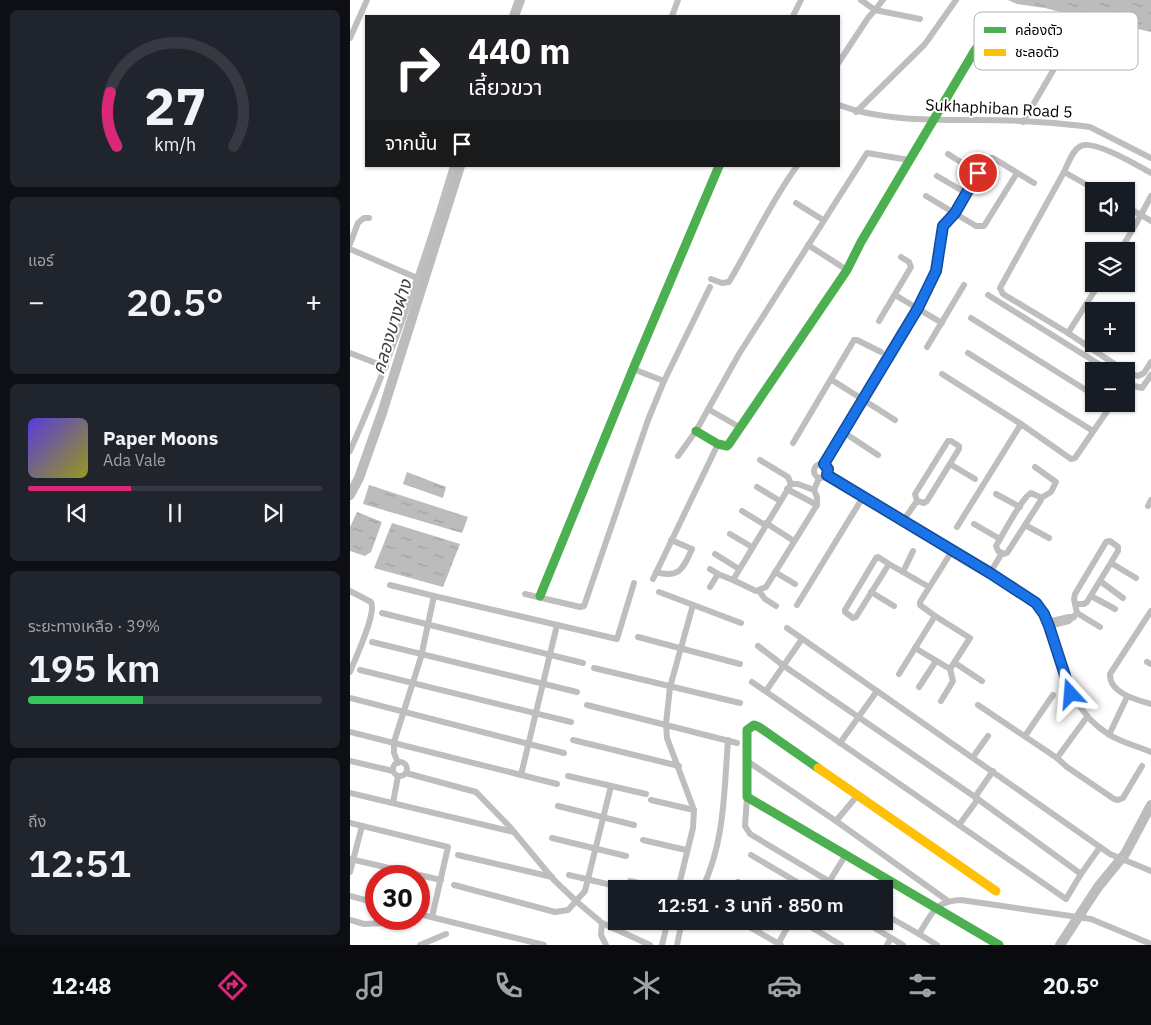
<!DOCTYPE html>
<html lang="th">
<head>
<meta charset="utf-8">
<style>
  :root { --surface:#171b24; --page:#20242c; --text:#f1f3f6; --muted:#9ea1a6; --line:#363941; --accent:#db2777 }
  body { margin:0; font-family:"IBM Plex Sans","Noto Sans Thai",sans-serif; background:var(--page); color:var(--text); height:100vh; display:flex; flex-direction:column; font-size:19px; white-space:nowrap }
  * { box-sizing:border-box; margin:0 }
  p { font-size:16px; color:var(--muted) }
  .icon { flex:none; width:28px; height:28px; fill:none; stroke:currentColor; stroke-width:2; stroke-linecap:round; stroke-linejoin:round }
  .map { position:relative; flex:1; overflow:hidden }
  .details { display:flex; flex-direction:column; gap:10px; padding:10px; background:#0d0f14; width:350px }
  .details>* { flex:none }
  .hud { position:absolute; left:15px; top:15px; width:475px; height:152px; border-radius:0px; box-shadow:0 1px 4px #0004; background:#202124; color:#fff; overflow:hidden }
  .controls { position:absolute; left:735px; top:182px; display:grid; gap:10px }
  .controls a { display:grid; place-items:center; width:50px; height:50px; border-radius:0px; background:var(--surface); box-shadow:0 1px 4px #0004; font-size:25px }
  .speed { position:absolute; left:15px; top:865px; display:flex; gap:10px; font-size:25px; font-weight:700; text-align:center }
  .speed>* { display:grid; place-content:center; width:65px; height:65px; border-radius:50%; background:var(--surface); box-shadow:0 1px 4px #0004; line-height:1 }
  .speed .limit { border:8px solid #d22; background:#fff; color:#111 }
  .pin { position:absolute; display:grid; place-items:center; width:42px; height:42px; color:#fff; margin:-21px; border:2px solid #fff; border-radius:50%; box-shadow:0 1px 5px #0007 }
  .me { position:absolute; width:55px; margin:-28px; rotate:341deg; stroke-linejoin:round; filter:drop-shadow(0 0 4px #0008) }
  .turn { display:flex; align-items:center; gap:18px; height:105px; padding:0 20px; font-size:22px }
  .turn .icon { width:65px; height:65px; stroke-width:2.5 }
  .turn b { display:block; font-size:35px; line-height:42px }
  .then { display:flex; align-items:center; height:48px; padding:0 20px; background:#0003; gap:10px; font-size:19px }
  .big { font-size:38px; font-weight:600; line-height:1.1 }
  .details .widget { flex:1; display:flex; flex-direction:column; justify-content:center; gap:8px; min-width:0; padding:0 18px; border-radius:8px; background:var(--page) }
  .details .dial { align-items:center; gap:0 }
  .dial svg { height:130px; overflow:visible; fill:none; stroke:var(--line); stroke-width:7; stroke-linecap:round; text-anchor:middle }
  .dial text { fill:var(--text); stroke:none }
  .song { display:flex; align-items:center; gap:15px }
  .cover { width:60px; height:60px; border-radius:8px; background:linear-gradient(135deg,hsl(250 70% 55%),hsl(60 70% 35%)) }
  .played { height:5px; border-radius:2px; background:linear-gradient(90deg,var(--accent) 35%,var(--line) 35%) }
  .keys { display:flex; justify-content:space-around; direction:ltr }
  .heat { display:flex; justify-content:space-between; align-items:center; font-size:28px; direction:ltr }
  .charge { height:8px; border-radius:4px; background:linear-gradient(90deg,#34c759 39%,var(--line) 0) }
  .trip { position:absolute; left:258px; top:880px; width:285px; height:50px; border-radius:0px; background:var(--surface); box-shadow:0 1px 4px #0004; font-weight:600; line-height:50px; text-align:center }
  .menu { display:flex; height:80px; justify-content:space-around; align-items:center; background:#090b0e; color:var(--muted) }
  .menu .icon { width:35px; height:35px }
  .menu .active { color:var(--accent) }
  .menu b { font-size:22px; color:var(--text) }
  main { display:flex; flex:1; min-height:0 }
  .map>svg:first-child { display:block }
  .water { fill:url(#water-ripples) }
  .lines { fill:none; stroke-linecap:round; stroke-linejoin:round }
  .river { stroke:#bcbcbc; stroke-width:10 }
  .street { stroke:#bebebe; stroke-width:6 }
  .fast { stroke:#4caf50; stroke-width:9 }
  .slow { stroke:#ffc107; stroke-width:9 }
  .route-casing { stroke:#114b97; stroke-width:12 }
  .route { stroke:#1a73e8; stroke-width:9 }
  .labels { text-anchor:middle; stroke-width:4; stroke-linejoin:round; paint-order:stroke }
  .street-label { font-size:16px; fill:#000; stroke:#fff }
  .water-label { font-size:18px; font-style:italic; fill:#404040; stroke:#fff }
  .key { fill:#fff; stroke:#b2b2b2; stroke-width:1 }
  .key-label { font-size:14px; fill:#000 }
</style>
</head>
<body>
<main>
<section class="details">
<div class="widget dial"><svg viewBox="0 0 100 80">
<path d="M14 69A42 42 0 1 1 86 69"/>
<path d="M14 69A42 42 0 0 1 10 36" stroke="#db2777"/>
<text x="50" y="56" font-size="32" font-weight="700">27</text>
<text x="50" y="72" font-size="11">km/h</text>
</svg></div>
<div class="widget"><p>แอร์</p>
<div class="heat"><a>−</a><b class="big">20.5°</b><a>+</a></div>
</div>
<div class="widget">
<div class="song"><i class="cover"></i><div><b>Paper Moons</b><p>Ada Vale</p></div></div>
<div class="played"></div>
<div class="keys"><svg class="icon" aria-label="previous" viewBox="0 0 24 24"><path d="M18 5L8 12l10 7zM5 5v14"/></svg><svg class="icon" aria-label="pause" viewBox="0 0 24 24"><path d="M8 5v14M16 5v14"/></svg><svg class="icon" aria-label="next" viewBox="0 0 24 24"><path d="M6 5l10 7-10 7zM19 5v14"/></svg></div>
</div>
<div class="widget"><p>ระยะทางเหลือ · 39%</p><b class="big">195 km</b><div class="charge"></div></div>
<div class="widget"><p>ถึง</p><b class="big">12:51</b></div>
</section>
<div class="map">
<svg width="801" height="945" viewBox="0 0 801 945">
  <defs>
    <pattern id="water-ripples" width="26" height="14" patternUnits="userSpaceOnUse" patternTransform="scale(1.25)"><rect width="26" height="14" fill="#bcbcbc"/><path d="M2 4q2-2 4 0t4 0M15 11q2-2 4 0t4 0" fill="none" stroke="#a0a0a0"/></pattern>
  </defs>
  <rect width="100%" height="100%" fill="#fff"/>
  <g class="water">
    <path d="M658,0H801V32L739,18L737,24L729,22V17L695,8L667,4Z"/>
    <path d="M57,472L96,487L93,498L53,484Z"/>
    <path d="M19,485L118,517L112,533L13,504Z"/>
    <path d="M7,512L32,522L21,552L15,556L0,551V527Z"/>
    <path d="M42,523L110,544L93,587L24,568Z"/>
  </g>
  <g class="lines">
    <g class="river">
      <path d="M164,16L170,0"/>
      <path d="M0,495L9,478L32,413L110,166"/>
      <path d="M710,945L748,887L775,854L801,805"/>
    </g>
    <g class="street">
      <path d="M511,0L525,10L533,0"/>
      <path d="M322,16L328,0"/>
      <path d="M443,16L451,0"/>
      <path d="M0,38L17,0"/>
      <path d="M629,45L643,21"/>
      <path d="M489,62L518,18L525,10L570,19"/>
      <path d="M489,105C531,121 584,120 629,120C664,120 699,122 733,126L740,127L801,158"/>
      <path d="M506,112L575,44L606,0"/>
      <path d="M673,122L725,33L737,30"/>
      <path d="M598,154L628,173"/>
      <path d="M714,172L748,191"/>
      <path d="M587,176L616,193"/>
      <path d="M576,196L626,226H634L667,173"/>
      <path d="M446,203L473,220"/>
      <path d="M776,207L791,215L801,196"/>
      <path d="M0,244L8,223L14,218H19"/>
      <path d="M458,245L497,270"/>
      <path d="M0,249L67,278"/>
      <path d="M770,251L791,215L801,221"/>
      <path d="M361,279L372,283L379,282C402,243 420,203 447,166"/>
      <path d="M545,295L592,323"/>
      <path d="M638,295L760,371"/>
      <path d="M621,318L744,395"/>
      <path d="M529,321L561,267L559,262L551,257"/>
      <path d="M718,333L749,284"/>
      <path d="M577,347L614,285"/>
      <path d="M0,353L36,367"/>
      <path d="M618,353L743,431"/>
      <path d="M283,369L314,381"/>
      <path d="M775,371L718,333L653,294L650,288L714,172C718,164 722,150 731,146C743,139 789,166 801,173"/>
      <path d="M776,372L788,376L794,373L801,362"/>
      <path d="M592,374L671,424L721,459L725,458L762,404"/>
      <path d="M482,380L545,420"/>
      <path d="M776,381L784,386L792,388L801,375"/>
      <path d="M358,409L391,428"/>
      <path d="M493,432L528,455"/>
      <path d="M598,441H601L609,446V449L577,501L574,503L567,501L565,494Z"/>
      <path d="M443,443L504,340H507L531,352"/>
      <path d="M0,451C41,359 74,263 103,166"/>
      <path d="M328,456L346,431L389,354L517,153L559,160"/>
      <path d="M410,460L438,477L441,484"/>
      <circle cx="471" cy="471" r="7"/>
      <path d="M474,464L568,308L586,271L593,226L605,213L636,160L639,158H643L684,183"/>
      <path d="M600,464L625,479"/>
      <path d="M685,467L706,482L701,492L691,498"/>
      <path d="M477,475L640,573L678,597L685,603L694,614C712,658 714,706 758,734C770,742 787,746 801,752"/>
      <path d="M407,487L430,501"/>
      <path d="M437,489L467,505"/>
      <path d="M464,490L448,484H441L383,580L406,591L416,587L467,505V497L464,490L469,478"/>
      <path d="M681,493L690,497L691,500L657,553L654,554L648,551L646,546C652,536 673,496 681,493Z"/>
      <path d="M646,494L670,507"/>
      <path d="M798,506L801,500"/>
      <path d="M392,511L415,525"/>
      <path d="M553,521L567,501"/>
      <path d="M416,523L444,541"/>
      <path d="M624,524L650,539"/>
      <path d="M675,525L699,538"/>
      <path d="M607,527L671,424"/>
      <path d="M380,534L402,547"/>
      <path d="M365,554L389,569"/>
      <path d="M761,563L786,578"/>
      <path d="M539,564L528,557L526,558L495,610V612L503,618L506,617L539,564L579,587"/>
      <path d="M360,569L368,574L383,580"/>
      <path d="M306,572C330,579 333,568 342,549L321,540"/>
      <path d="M425,572L445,584"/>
      <path d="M553,572L563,551"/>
      <path d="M640,573L652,553"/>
      <path d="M303,579L368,444"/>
      <path d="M750,581L773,598"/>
      <path d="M40,585L84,596"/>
      <path d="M360,587L368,574"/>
      <path d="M0,591L21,602C27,613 5,659 0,672"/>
      <path d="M409,591L415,599L426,606"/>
      <path d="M309,592L391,623"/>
      <path d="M521,592L544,606"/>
      <path d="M175,594L230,607L234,606L298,420L314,381L360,287"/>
      <path d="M741,596L765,609"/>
      <path d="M726,604H734L737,602L768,551V547L760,541L756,542L725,594L724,599L727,613"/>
      <path d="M447,605L513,497"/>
      <path d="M801,611L760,674C759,693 787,700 801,704"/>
      <path d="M32,613L233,663"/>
      <path d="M697,622L719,617H724"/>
      <path d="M699,626L719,621L727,613L750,627"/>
      <path d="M437,628L760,854L801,871"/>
      <path d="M288,637L390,664"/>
      <path d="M22,642L227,692"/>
      <path d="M408,646L434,666L625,797L731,874"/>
      <path d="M565,648L600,669L620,638L585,616L570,605V602L602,551"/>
      <path d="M797,662L801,664"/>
      <path d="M605,663L632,681"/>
      <path d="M244,668L390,703"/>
      <path d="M10,670L221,722"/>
      <path d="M549,674L585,616"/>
      <path d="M402,682L716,899L731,874L750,847"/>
      <path d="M569,687L586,661"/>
      <path d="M416,691L452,639"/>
      <path d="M0,698L214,753"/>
      <path d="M591,701L603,681L600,669"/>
      <path d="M237,705L387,743"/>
      <path d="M628,705L707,758L717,767L764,799L768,800L773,798L792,766"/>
      <path d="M0,732L207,784"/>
      <path d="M759,735L777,697"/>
      <path d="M675,736L703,695"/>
      <path d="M223,740L329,766"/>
      <path d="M490,743L527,691"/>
      <path d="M623,757L638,736"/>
      <path d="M707,758L737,717"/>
      <path d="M0,761L43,771"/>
      <path d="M397,761L486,821L598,901"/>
      <circle cx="50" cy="769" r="7"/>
      <path d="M48,763L44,753V742L71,657L84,596L267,639L284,583"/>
      <path d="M56,773L126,792L159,826L204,880L226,901L252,923"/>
      <path d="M171,775L207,625"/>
      <path d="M218,776L296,794"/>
      <path d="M0,793L164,832"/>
      <path d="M397,797L395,826L400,834L492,889"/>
      <path d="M625,797L643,771"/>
      <path d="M301,800L344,810"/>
      <path d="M43,803L48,776"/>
      <path d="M208,806L284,825"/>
      <path d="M486,821L507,796"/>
      <path d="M0,823L98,847L82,917"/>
      <path d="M609,825L628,799"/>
      <path d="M202,838L276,856"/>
      <path d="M293,840L336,850"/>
      <path d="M108,855L202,877"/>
      <path d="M401,855L459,889"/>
      <path d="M0,859L91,880"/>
      <path d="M0,872L12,826"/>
      <path d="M219,875L270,887"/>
      <path d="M280,881L316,889"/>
      <path d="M388,882L398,889"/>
      <path d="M479,882L495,856"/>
      <path d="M104,885L205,912L218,910L235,891L261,786"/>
      <path d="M328,889L343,828L344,810L317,738L316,724L320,687L343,605"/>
      <path d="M352,889C375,842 374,791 378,740"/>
      <path d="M0,896L26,903"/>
      <path d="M69,914L194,945"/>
      <path d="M534,914L569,934C582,914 584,901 611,900L741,919L801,944"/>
      <path d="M0,920L14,924L37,923"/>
      <path d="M389,921L431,945"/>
      <path d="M451,921L491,945"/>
      <path d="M513,921L553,945"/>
      <path d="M569,934L587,945"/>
      <path d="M428,944L441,921"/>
      <path d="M70,945L96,934"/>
      <path d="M256,945L251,935L252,923L300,945"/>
      <path d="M312,945L318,921"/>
      <path d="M327,945L332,921"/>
      <path d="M537,945L541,938"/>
    </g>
    <g class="fast">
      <path d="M346,431L368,444L377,446L379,444L497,270L511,242L625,50L629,45C651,45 651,35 661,17"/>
      <path d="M190,596L283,369L369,166"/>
      <path d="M468,768L409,727L404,725L397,730V797L649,945"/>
    </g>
    <path class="slow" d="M468,768L646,891"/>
  </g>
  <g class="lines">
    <g class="route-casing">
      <path id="route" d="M628,173L605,213L593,226L586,271L568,308L474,464L478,469L477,475L640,573L686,603L694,614L699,626L721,694"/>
    </g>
    <use href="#route" class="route"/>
  </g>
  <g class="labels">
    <g class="street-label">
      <text transform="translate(649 108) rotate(3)" y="6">Sukhaphiban Road 5</text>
    </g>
    <g class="water-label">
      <text transform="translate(42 327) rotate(-73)" y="6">คลองบางฝาง</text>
    </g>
  </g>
  <rect x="624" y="12" width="164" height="58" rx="8" class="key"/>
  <rect x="634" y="27" width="22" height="6" fill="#4caf50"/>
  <rect x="634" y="49" width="22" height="7" fill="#ffc107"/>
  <g class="key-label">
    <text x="665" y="35">คล่องตัว</text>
    <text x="665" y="57">ชะลอตัว</text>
  </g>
</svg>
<div class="controls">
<a><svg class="icon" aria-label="sound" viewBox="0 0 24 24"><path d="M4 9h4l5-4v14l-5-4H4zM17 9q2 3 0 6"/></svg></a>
<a><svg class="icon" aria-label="layers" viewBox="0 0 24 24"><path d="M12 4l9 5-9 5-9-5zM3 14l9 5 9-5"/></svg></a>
<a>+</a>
<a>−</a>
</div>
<div class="speed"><div class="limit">30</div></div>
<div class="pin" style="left:628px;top:173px;background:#d93025"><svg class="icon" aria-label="arrive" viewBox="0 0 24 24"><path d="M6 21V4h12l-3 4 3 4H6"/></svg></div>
<svg class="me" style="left:721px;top:694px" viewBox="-20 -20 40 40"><path d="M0-17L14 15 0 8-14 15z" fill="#1a73e8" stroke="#fff" stroke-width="4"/></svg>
<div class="trip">12:51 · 3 นาที · 850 m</div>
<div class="hud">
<div class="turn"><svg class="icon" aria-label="right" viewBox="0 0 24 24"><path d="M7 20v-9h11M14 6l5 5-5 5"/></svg><div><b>440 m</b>เลี้ยวขวา</div></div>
<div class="then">จากนั้น<svg class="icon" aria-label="arrive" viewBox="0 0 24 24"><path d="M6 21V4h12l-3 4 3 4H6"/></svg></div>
</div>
</div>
</main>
<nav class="menu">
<b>12:48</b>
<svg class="icon active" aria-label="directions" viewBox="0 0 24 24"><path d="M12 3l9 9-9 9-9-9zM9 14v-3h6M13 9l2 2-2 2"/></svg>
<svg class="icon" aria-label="music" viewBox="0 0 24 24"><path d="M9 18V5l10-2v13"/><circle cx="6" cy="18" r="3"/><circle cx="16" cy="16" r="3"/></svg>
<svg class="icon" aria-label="phone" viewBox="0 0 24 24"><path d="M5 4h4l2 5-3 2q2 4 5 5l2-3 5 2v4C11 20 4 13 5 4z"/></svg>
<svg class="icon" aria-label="climate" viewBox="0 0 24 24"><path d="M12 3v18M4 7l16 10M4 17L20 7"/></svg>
<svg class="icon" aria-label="car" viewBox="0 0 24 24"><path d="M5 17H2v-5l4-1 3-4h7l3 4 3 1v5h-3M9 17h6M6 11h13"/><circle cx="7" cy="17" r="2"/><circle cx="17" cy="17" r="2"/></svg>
<svg class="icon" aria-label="filters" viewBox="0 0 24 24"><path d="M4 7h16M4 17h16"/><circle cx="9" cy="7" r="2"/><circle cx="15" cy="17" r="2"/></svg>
<b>20.5°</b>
</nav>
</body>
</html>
